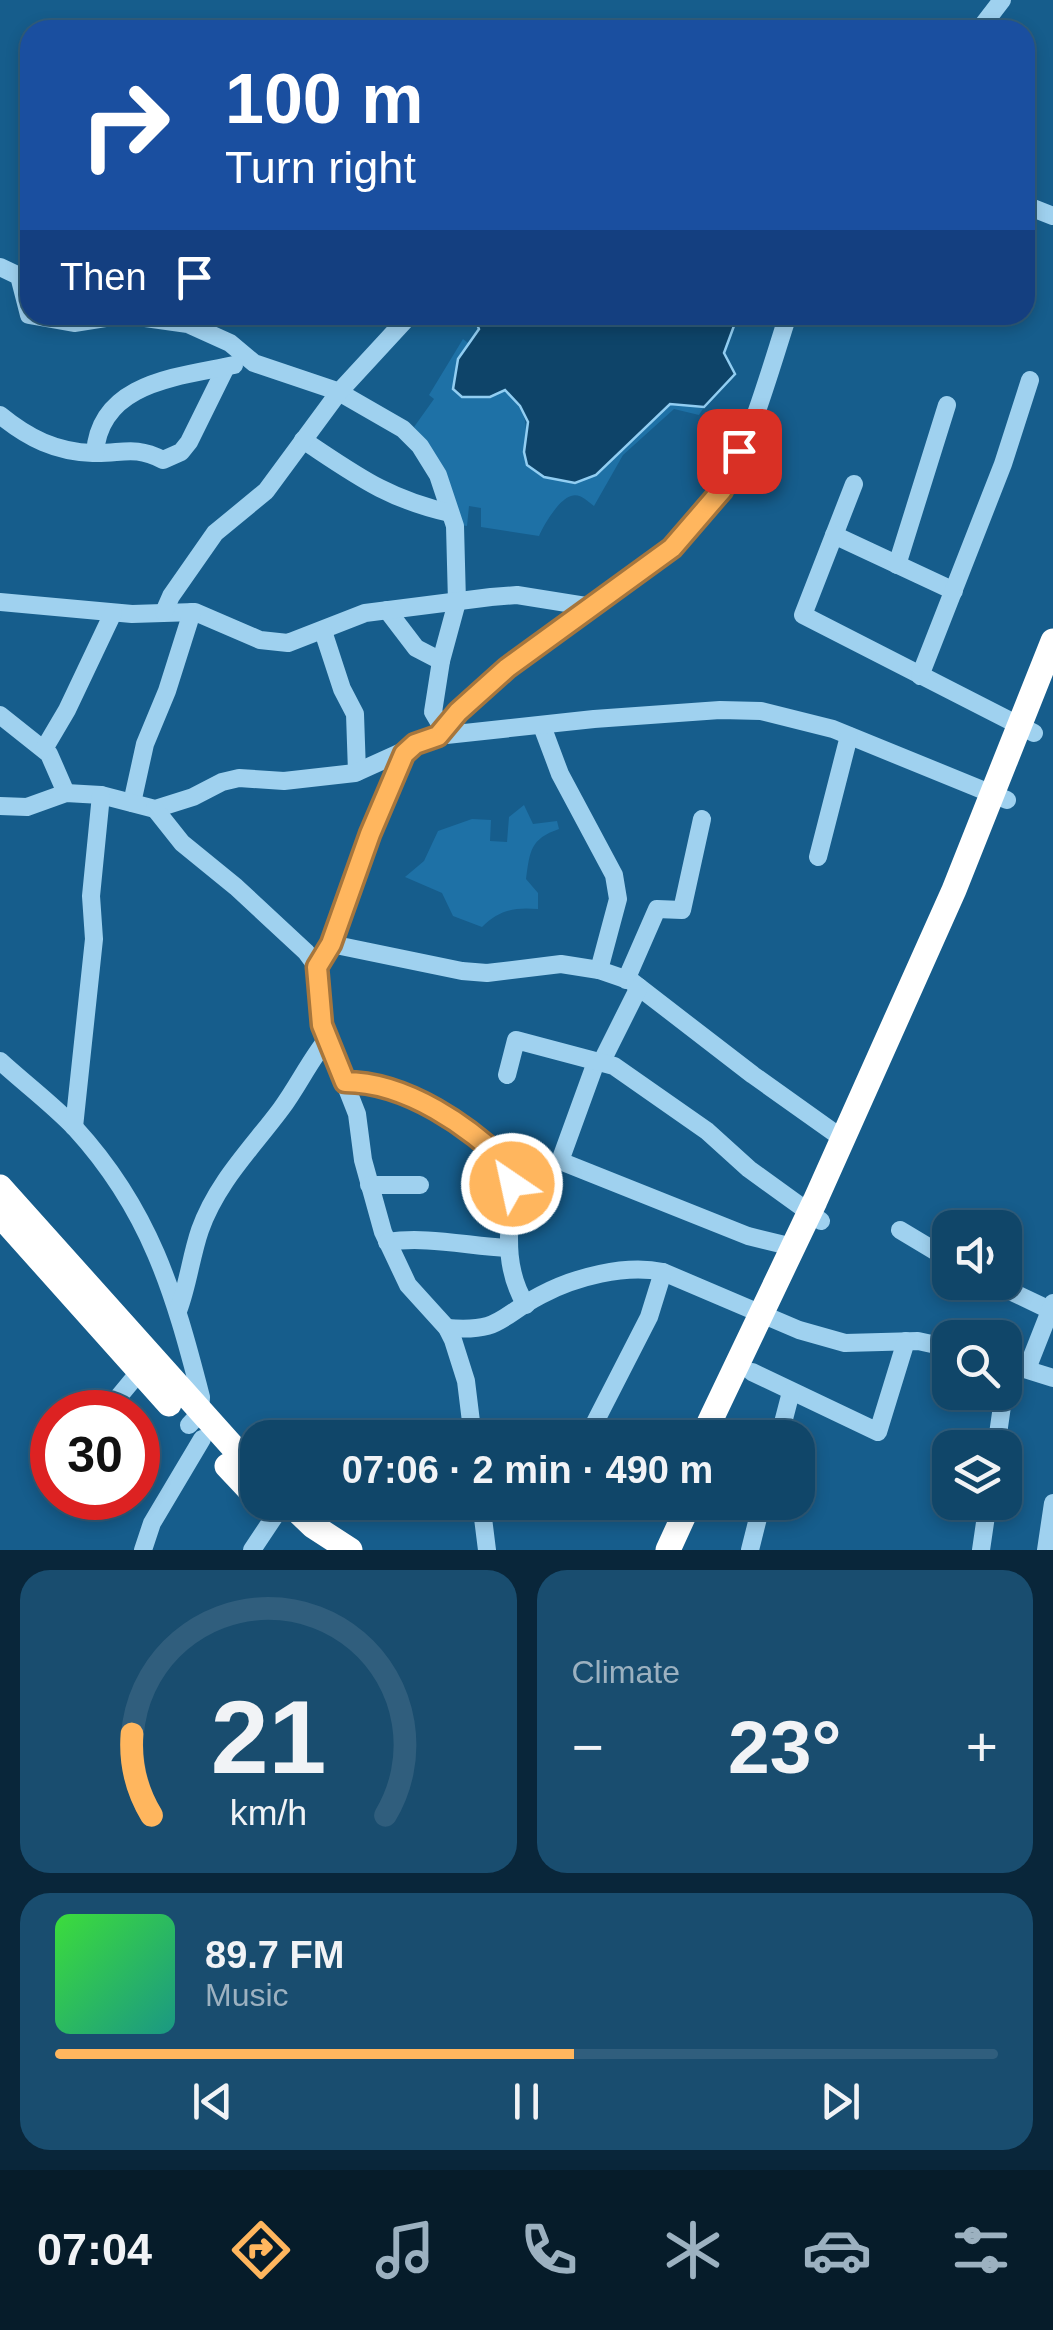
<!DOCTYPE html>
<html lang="en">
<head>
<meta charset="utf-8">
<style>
  :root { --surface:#104669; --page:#194d6f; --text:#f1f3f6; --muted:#9cb1c0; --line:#305e7d; --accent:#ffb65e }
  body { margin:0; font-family:Arial,sans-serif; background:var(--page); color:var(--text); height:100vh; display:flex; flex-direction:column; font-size:38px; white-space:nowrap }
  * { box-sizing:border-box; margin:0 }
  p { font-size:32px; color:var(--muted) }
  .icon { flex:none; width:55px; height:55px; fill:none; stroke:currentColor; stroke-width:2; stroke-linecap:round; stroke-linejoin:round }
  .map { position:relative; height:1550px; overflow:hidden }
  .drawer { display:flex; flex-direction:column; gap:20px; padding:20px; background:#09263a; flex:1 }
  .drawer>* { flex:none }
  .hud { position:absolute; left:20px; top:20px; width:1015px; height:305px; border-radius:30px; box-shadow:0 5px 15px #0003,0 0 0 2px var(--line); background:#1a4fa0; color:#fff; overflow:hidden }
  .controls { position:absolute; left:932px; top:1210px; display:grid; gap:20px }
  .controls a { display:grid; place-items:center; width:90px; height:90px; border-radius:20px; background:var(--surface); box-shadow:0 5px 15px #0003,0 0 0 2px var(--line); font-size:50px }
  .speed { position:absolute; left:30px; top:1390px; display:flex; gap:20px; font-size:50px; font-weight:700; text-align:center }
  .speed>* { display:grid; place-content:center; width:130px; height:130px; border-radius:50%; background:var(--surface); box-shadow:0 5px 15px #0003,0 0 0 2px var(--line); line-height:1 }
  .speed .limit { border:15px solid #d22; background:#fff; color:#111 }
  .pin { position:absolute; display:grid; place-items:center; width:85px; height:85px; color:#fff; margin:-42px; border-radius:20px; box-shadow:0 5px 15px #0006 }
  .me { position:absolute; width:110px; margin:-55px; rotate:326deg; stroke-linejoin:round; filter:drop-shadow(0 0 8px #0008) }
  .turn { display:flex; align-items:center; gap:35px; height:210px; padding:0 40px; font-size:45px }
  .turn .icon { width:130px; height:130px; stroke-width:2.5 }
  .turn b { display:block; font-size:70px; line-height:85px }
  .then { display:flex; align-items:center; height:95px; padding:0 40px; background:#0003; gap:20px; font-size:38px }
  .big { font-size:75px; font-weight:700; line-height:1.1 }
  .drawer .tile { flex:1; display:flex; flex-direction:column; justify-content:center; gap:15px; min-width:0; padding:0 35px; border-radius:30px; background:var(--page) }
  .drawer .dial { align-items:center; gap:0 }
  .dial svg { height:260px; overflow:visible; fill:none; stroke:var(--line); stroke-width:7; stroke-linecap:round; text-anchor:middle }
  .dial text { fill:var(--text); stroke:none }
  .song { display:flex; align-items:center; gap:30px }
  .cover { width:120px; height:120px; border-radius:15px; background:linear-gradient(135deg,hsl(120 70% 55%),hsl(170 70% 35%)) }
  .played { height:10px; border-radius:5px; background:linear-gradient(90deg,var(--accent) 55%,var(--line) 55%) }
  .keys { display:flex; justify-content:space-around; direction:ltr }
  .heat { display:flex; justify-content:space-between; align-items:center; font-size:55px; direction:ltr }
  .drawer .tiles { flex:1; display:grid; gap:20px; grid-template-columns:1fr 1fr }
  .tile:last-child { grid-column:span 2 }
  .trip { position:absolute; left:240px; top:1420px; width:575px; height:100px; border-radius:30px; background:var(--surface); box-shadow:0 5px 15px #0003,0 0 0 2px var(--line); font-weight:700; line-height:100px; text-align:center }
  .menu { display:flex; height:160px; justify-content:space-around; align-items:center; background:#061c2a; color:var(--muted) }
  .menu .icon { width:70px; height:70px }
  .menu .current { color:var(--accent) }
  .menu b { font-size:45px; color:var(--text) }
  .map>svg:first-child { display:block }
  .green { fill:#1e71a6 }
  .water { fill:#0e4469; stroke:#92cef2; stroke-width:2.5 }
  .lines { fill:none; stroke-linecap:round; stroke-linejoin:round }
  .minor { stroke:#9fd1ef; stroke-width:18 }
  .highway { stroke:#fff; stroke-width:25 }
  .route-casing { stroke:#a6763d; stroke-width:25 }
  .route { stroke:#ffb65e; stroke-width:18 }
</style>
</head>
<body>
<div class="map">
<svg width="1053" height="1550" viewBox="0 0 1053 1550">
  <rect width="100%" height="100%" fill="#165d8c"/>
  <g class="green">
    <path d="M463,339L468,343L458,359L453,389L490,397L505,390C527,414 528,420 524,452L596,475L670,404L704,407L699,415L674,409L623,455L594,506C587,501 580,493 571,496C559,499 543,526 539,536L481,527V508L469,506L467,526L460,525C454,488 437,456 414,427L434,399L429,395Z"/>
    <path d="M524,805L533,824L557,821L559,829C530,839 530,851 526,879L538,893V909C514,907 499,910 482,927L453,916L442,893L405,877L424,861L438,831L472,819L491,820L490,841L507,842L509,817Z"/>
  </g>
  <path class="water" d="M473,315H738L724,353L735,374L704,407L670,404L596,475L575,483L544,477L527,465L524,452L528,422L520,406L505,390L490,397H462L453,389L458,359L479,329Z"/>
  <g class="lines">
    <g class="minor">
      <path d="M979,30L1002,0"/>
      <path d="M1025,205L1053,216"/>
      <path d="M0,267L19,276L29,315L74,323L124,315L188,324L230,343L254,363L337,391L403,429L420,446L438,475L455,526L457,602L441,661L416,648L387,610"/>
      <path d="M0,415C28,438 56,452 93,453C122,454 134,445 163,460L181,452L189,442L226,367"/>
      <path d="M303,440C356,475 387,499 450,513"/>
      <path d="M95,453C100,382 178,377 234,365"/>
      <path d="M854,484L803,615L1034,733"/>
      <path d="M834,535L954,591"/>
      <path d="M897,565L947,405"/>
      <path d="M0,602L132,614L195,612L260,640L288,643L365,613L491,597L517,595L592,607"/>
      <path d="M164,612L171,596L215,533L266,491L339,392L410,315"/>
      <path d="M323,631L342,689L355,714L357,772"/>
      <path d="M441,661L433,712L443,729"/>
      <path d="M920,676L1003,464L1030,380"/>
      <path d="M0,715L49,754L66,793"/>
      <path d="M542,726L560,774L614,875L618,899L599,970"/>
      <path d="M437,736C477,689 526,653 577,617C628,581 684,547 720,493C749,448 771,367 788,315"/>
      <path d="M44,749L67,710L113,613"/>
      <path d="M132,803L145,744L167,691L192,612"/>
      <path d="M0,806L27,807L66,793L101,795L155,809L193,797L222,782L239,778L284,781L355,773L437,736L594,719L720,710L761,711L833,729L1007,800"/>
      <path d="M155,809L182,843L236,887L306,952L317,967L322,1025L357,1114L363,1160L383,1232L408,1285L447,1328L453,1340L466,1381L473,1438"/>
      <path d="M818,857L849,736"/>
      <path d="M331,944L462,971L487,973L561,964L599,970L631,981L753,1075L843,1139"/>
      <path d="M325,953L404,754"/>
      <path d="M626,980L657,909L682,910L702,819"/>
      <path d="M0,1061C24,1083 52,1104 75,1128C150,1210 174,1292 201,1397L200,1413L189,1425"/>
      <path d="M596,1062L560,1161L748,1236L793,1247"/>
      <path d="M601,1063L639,987"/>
      <path d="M507,1075L516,1040L614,1066L707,1131L749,1169L821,1221"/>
      <path d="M345,1082C403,1082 471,1128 512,1169C512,1216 499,1262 526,1305"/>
      <path d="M74,1127L94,939L91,896L101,795"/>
      <path d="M369,1185H420"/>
      <path d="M900,1230L950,1260"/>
      <path d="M387,1242C427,1236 468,1246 508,1248"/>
      <path d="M991,1282L1050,1310"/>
      <path d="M178,1311C188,1285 191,1256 200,1230C217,1182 252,1148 281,1109C298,1086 310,1060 328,1038"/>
      <path d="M447,1328C502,1332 497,1318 541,1295C575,1277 625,1264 663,1272L799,1330L845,1343L918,1341L950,1348"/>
      <path d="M1005,1363L1053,1378"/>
      <path d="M1027,1369L1053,1303"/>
      <path d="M752,1372L878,1432L906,1341"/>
      <path d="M106,1412L140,1371"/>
      <path d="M587,1438L649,1317L663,1272"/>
      <path d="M779,1438L791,1392"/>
      <path d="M996,1448L1004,1392"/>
      <path d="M481,1502L487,1550"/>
      <path d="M143,1550L152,1523L202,1439"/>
      <path d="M252,1550L276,1514"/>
      <path d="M750,1550L762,1502"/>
      <path d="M981,1550L988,1502"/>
      <path d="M1046,1550L1053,1503"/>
    </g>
    <g class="highway">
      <path d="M0,1187L258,1475"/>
      <path d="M0,1215L169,1404"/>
      <path d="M702,1438L815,1201L954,890L1053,641"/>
      <path d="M227,1466L258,1499"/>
      <path d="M288,1502L313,1526L350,1550"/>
      <path d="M668,1550L690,1502"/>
    </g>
  </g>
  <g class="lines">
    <g class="route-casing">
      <path id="route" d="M512,1184V1169C470,1126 406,1082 345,1082L322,1025L317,967L331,944L370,834L404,754L415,744L438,736L458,712L507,668L672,548L722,490L739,451"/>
    </g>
    <use href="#route" class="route"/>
  </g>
</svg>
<div class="controls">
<a><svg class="icon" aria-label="sound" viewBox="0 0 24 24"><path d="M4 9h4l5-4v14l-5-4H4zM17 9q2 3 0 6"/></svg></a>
<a><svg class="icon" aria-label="search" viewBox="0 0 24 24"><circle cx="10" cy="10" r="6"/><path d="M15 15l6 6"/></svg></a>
<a><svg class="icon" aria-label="layers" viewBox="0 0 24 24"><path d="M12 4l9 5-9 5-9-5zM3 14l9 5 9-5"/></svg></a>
</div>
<div class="speed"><div class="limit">30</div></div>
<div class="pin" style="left:739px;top:451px;background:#d93025"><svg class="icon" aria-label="arrive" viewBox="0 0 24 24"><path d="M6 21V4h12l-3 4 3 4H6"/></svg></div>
<svg class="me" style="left:512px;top:1184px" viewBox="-20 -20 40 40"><circle r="17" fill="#ffb65e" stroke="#fff" stroke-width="3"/><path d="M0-11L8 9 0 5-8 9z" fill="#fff"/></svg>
<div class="trip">07:06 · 2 min · 490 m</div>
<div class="hud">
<div class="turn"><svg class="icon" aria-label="right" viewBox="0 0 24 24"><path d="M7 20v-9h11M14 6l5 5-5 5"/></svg><div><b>100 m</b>Turn right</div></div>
<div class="then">Then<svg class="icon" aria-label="arrive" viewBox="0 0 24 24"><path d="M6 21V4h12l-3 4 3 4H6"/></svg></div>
</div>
</div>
<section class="drawer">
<div class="tiles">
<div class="tile dial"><svg viewBox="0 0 100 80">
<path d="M14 69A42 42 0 1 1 86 69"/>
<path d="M14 69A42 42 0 0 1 8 44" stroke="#ffb65e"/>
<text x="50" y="56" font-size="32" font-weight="700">21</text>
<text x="50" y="72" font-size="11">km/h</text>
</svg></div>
<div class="tile"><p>Climate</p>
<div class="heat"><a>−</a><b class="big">23°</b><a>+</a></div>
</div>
<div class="tile">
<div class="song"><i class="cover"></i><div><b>89.7 FM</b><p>Music</p></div></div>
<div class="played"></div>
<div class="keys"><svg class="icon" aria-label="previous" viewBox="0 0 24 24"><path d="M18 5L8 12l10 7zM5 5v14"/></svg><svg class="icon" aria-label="pause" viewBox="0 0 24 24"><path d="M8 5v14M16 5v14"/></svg><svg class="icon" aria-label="next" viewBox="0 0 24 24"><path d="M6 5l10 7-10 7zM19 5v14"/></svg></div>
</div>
</div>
</section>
<nav class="menu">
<b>07:04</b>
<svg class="icon current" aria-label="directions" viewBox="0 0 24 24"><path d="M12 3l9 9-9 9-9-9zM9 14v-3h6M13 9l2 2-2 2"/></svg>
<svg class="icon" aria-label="music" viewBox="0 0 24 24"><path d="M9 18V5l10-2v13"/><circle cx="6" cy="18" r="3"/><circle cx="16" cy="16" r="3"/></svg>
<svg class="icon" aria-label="phone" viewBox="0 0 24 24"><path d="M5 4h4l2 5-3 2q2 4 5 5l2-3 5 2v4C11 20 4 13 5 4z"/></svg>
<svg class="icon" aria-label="climate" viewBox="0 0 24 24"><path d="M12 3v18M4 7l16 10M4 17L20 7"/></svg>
<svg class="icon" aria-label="car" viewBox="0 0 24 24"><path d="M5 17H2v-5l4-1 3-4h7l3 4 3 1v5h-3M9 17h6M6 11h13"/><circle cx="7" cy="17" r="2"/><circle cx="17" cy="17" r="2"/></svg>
<svg class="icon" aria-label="filters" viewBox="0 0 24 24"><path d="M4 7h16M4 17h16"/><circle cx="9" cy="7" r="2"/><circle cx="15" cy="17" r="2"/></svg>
</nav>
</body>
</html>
